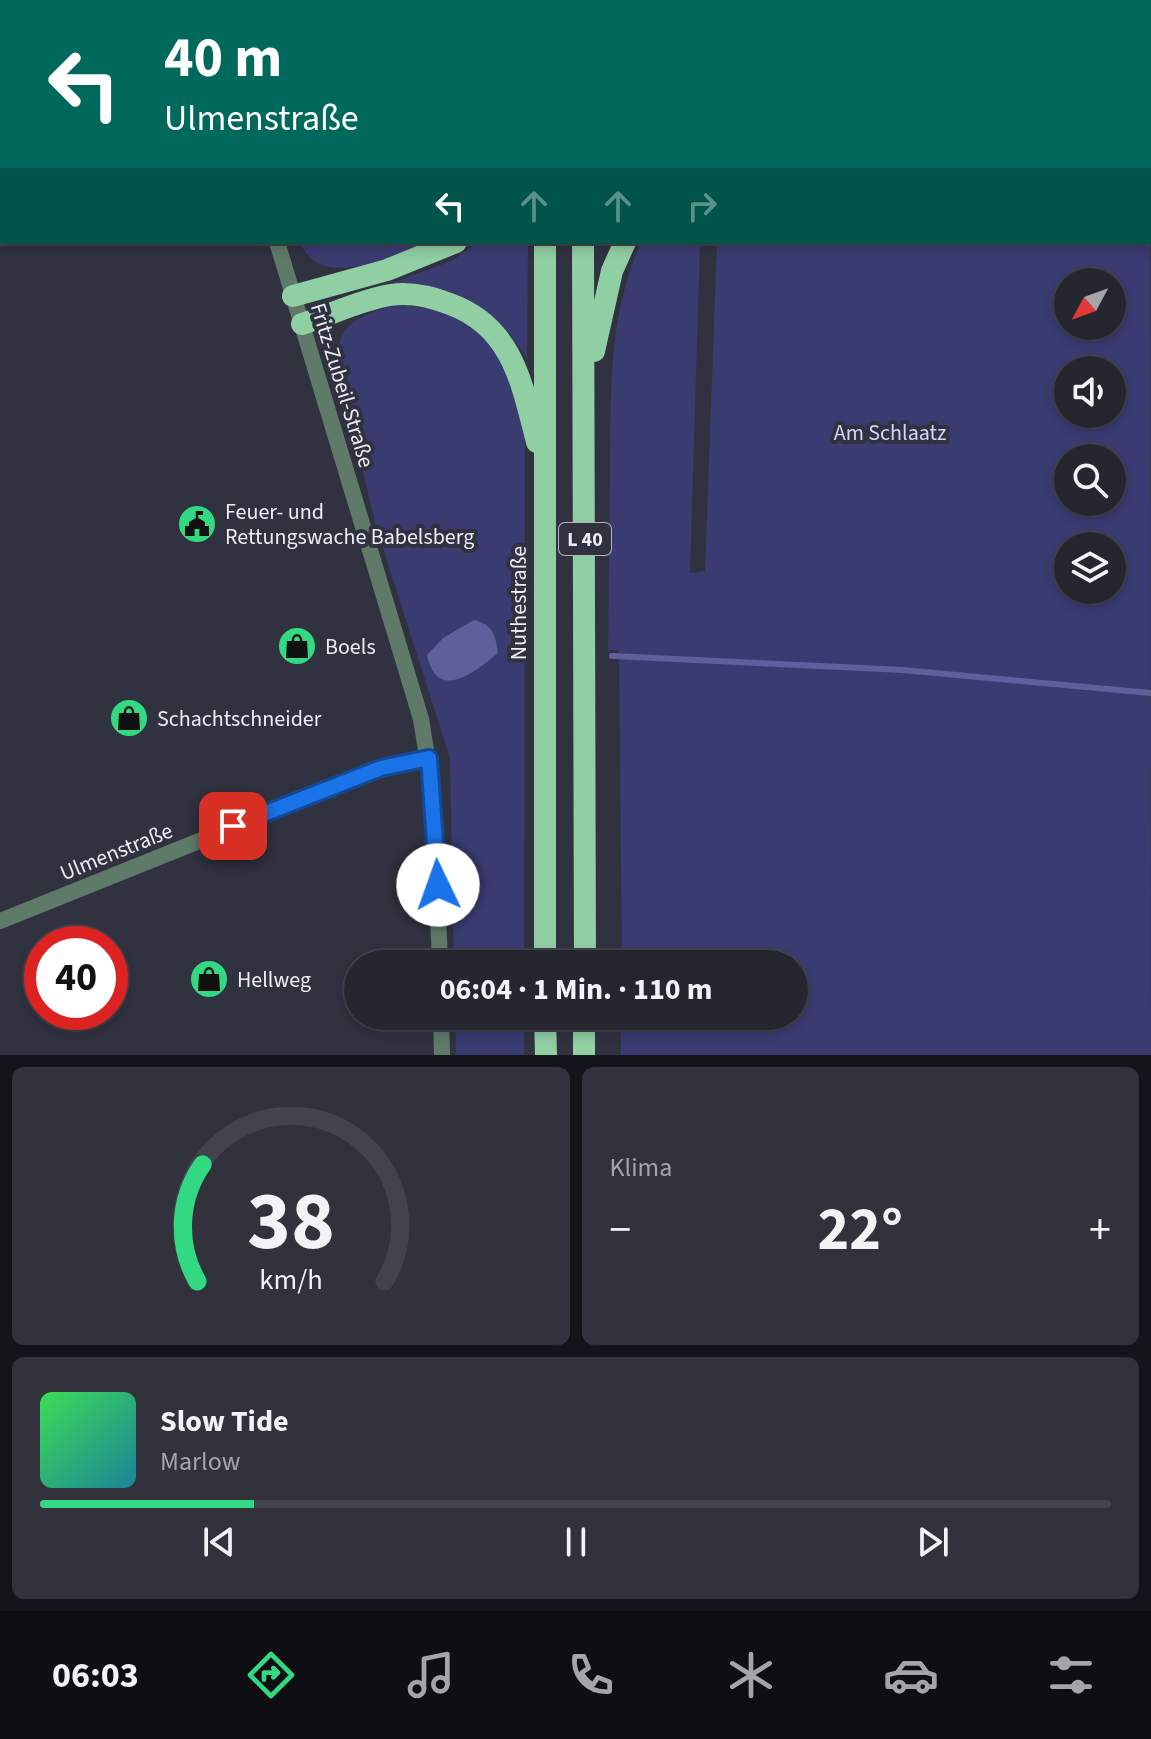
<!DOCTYPE html>
<html lang="de">
<head>
<meta charset="utf-8">
<style>
  :root { --surface:#252630; --page:#31323c; --text:#f1f3f6; --muted:#a3a5ab; --line:#42434c; --accent:#32d882 }
  body { margin:0; font-family:"Source Sans 3",sans-serif; background:var(--page); color:var(--text); height:100vh; display:flex; flex-direction:column; font-size:30px; white-space:nowrap }
  * { box-sizing:border-box; margin:0 }
  p { font-size:26px; color:var(--muted) }
  .icon { flex:none; width:44px; height:44px; fill:none; stroke:currentColor; stroke-width:2; stroke-linecap:round; stroke-linejoin:round }
  .map { position:relative; height:1055px; overflow:hidden }
  .sheet { display:flex; flex-direction:column; gap:12px; padding:12px; background:#14151a; flex:1 }
  .sheet>* { flex:none }
  .banner { position:absolute; left:0px; top:0px; width:1152px; height:244px; box-shadow:0 4px 12px #0003,0 0 0 2px var(--line); background:#00695c; color:#fff; overflow:hidden }
  .needle { width:52px; rotate:229deg }
  .controls { position:absolute; left:1054px; top:268px; display:grid; gap:16px }
  .controls a { display:grid; place-items:center; width:72px; height:72px; border-radius:50%; background:var(--surface); box-shadow:0 4px 12px #0003,0 0 0 2px var(--line); font-size:40px }
  .speed { position:absolute; left:24px; top:926px; display:flex; gap:16px; font-size:40px; font-weight:700; text-align:center }
  .speed>* { display:grid; place-content:center; width:104px; height:104px; border-radius:50%; background:var(--surface); box-shadow:0 4px 12px #0003,0 0 0 2px var(--line); line-height:1 }
  .speed .limit { border:12px solid #d22; background:#fff; color:#111 }
  .pin { position:absolute; display:grid; place-items:center; width:68px; height:68px; color:#fff; margin:-34px; border-radius:16px; box-shadow:0 4px 12px #0006 }
  .me { position:absolute; width:88px; margin:-44px; rotate:357deg; stroke-linejoin:round; filter:drop-shadow(0 0 6px #0008) }
  .turn { display:flex; align-items:center; gap:28px; height:168px; padding:0 32px; font-size:36px }
  .turn .icon { width:104px; height:104px; stroke-width:2.5 }
  .turn b { display:block; font-size:56px; line-height:68px }
  .lanes { display:flex; align-items:center; height:76px; padding:0 32px; background:#0003; justify-content:center; gap:40px; direction:ltr }
  .lanes .off { opacity:.35 }
  .big { font-size:60px; font-weight:700; line-height:1.1 }
  .sheet .card { flex:1; display:flex; flex-direction:column; justify-content:center; gap:12px; min-width:0; padding:0 28px; border-radius:12px; background:var(--page) }
  .sheet .dial { align-items:center; gap:0 }
  .dial svg { height:208px; overflow:visible; fill:none; stroke:var(--line); stroke-width:7; stroke-linecap:round; text-anchor:middle }
  .dial text { fill:var(--text); stroke:none }
  .song { display:flex; align-items:center; gap:24px }
  .cover { width:96px; height:96px; border-radius:12px; background:linear-gradient(135deg,hsl(130 70% 55%),hsl(190 70% 35%)) }
  .played { height:8px; border-radius:4px; background:linear-gradient(90deg,var(--accent) 20%,var(--line) 20%) }
  .keys { display:flex; justify-content:space-around; direction:ltr }
  .heat { display:flex; justify-content:space-between; align-items:center; font-size:44px; direction:ltr }
  .sheet .tiles { flex:1; display:grid; gap:12px; grid-template-columns:1fr 1fr }
  .card:last-child { grid-column:span 2 }
  .trip { position:absolute; left:344px; top:950px; width:464px; height:80px; border-radius:40px; background:var(--surface); box-shadow:0 4px 12px #0003,0 0 0 2px var(--line); font-weight:700; line-height:80px; text-align:center }
  .tab-bar { display:flex; height:128px; justify-content:space-around; align-items:center; background:#0f0f13; color:var(--muted) }
  .tab-bar .icon { width:56px; height:56px }
  .tab-bar .current { color:var(--accent) }
  .tab-bar b { font-size:36px; color:var(--text) }
  .map>svg:first-child { display:block }
  .green { fill:#3a3b71; fill-rule:evenodd }
  .water { fill:#5d609b }
  .lines { fill:none; stroke-linecap:round; stroke-linejoin:round }
  .stream { stroke:#5d609b; stroke-width:6 }
  .minor { stroke:#5f7a68; stroke-width:16 }
  .tertiary { stroke:#5f7a68; stroke-width:16 }
  .trunk { stroke:#90cea4; stroke-width:22 }
  .tram { stroke:#c1c2cd; stroke-width:2 }
  .route-casing { stroke:#114b97; stroke-width:20 }
  .route { stroke:#1a73e8; stroke-width:14 }
  .labels { text-anchor:middle; stroke-width:8; stroke-linejoin:round; paint-order:stroke }
  .shield { fill:#313240; stroke:#b3b4bf; stroke-width:2 }
  .shield-label { font-size:20px; font-weight:bold; fill:#ebecf6 }
  .street-label { font-size:22px; fill:#ebecf6; stroke:#313240 }
  .park-label { font-size:22px; fill:#d1d5f9; stroke:#313240 }
  .poi-label { font-size:22px; fill:#ebecf6; stroke:#313240; text-anchor:start }
</style>
</head>
<body>
<div class="map">
<svg width="1151" height="1055" viewBox="0 0 1151 1055">
  <rect width="100%" height="100%" fill="#313240"/>
  <g class="green">
    <path d="M1150,181L1151,1055H621V1016H794V964H622L619,650H608C609,591 609,531 610,471C611,391 608,316 641,242H700L690,573L705,571L717,242H1150ZM1068,282H1112V326H1068ZM1068,370H1112V414H1068ZM1068,458H1112V502H1068ZM1068,546H1112V590H1068Z"/>
    <path d="M300,242H428C394,254 320,294 300,242Z"/>
    <path d="M479,242H528L527,360C499,308 452,282 392,283L451,261Z"/>
    <path d="M394,305C438,306 484,321 505,364C515,386 519,414 525,437L524,964H454L450,758L375,523L336,359C340,321 361,316 394,305Z"/>
    <path d="M455,1016H524V1055H456Z"/>
  </g>
  <path class="water" d="M474,620C493,625 495,634 498,653C475,672 437,703 427,655L443,638Z"/>
  <g class="lines">
    <path class="stream" d="M612,656L903,670L1151,693"/>
    <path class="minor" d="M0,921L381,768L429,758"/>
    <g class="tertiary">
      <path d="M226,0L227,2"/>
      <path d="M277,242L421,719L433,794L440,964"/>
      <path d="M441,1016L442,1055"/>
    </g>
    <g class="trunk">
      <path d="M545,0V2"/>
      <path d="M581,0V2"/>
      <path d="M610,0L611,2"/>
      <path d="M837,2L838,0"/>
      <path d="M583,242L585,964"/>
      <path d="M293,296L387,270L456,242"/>
      <path d="M302,324C330,315 360,300 390,295C409,292 432,297 450,304C513,327 522,384 537,442"/>
      <path d="M594,351L612,271L625,242"/>
      <path d="M545,964V242"/>
      <path d="M545,1016L546,1055"/>
      <path d="M584,1055V1016"/>
    </g>
    <g class="tram">
      <path d="M1086,0L1087,2"/>
      <path d="M1150,120L1151,122"/>
      <path d="M1150,141L1151,143"/>
    </g>
  </g>
  <g class="lines">
    <g class="route-casing">
      <path id="route" d="M233,826L381,768L429,758L438,885"/>
    </g>
    <use href="#route" class="route"/>
  </g>
  <defs>
    <g id="civic-disc" transform="scale(2)"><circle r="9.5" fill="#32d882" stroke="#313240"/><path d="M-.6-6.5H3V-4.5H.6V-3L4-1V1h2V6H-6V1h2V-1L-.6-3ZM-1.2 2.5V6h2.4V2.5Z" fill="#111"/></g>
    <g id="shop-disc" transform="scale(2)"><circle r="9.5" fill="#32d882" stroke="#313240"/><path d="M-5-2.5h2.3a2.7 3.5 0 0 1 5.4 0H5L5.5 6h-11ZM-1.5-2.5h3a1.5 2.3 0 0 0-3 0Z" fill="#111"/></g>
  </defs>
  <g fill-rule="evenodd">
    <use href="#civic-disc" x="197" y="524"/>
    <use href="#shop-disc" x="297" y="646"/>
    <use href="#shop-disc" x="129" y="718"/>
    <use href="#shop-disc" x="209" y="979"/>
  </g>
  <g class="labels">
    <rect class="shield" x="559" y="523" width="52" height="32" rx="6"/>
    <g class="shield-label">
      <text x="585" y="546">L 40</text>
    </g>
    <g class="street-label">
      <text transform="translate(343 385) rotate(73)" y="8">Fritz-Zubeil-Straße</text>
      <text transform="translate(518 603) rotate(-90)" y="8">Nuthestraße</text>
      <text transform="translate(116 851) rotate(-22)" y="8">Ulmenstraße</text>
    </g>
    <g class="park-label">
      <text x="890" y="440">Am Schlaatz</text>
    </g>
    <g class="poi-label">
      <text x="225" y="519">Feuer- und<tspan x="225" dy="25">Rettungswache Babelsberg</tspan></text>
      <text x="325" y="654">Boels</text>
      <text x="157" y="726">Schachtschneider</text>
      <text x="237" y="987">Hellweg</text>
    </g>
  </g>
</svg>
<div class="controls">
<a><svg class="needle" viewBox="-14 -14 28 28"><path d="M0-13l5 13h-10z" fill="#e53935"/><path d="M0 13l5-13h-10z" fill="#a3a5ab"/></svg></a>
<a><svg class="icon" aria-label="sound" viewBox="0 0 24 24"><path d="M4 9h4l5-4v14l-5-4H4zM17 9q2 3 0 6"/></svg></a>
<a><svg class="icon" aria-label="search" viewBox="0 0 24 24"><circle cx="10" cy="10" r="6"/><path d="M15 15l6 6"/></svg></a>
<a><svg class="icon" aria-label="layers" viewBox="0 0 24 24"><path d="M12 4l9 5-9 5-9-5zM3 14l9 5 9-5"/></svg></a>
</div>
<div class="speed"><div class="limit">40</div></div>
<div class="pin" style="left:233px;top:826px;background:#d93025"><svg class="icon" aria-label="arrive" viewBox="0 0 24 24"><path d="M6 21V4h12l-3 4 3 4H6"/></svg></div>
<svg class="me" style="left:438px;top:885px" viewBox="-20 -20 40 40"><circle r="19" fill="#fff"/><path d="M0-13L10 11 0 6-10 11z" fill="#1a73e8"/></svg>
<div class="trip">06:04 · 1 Min. · 110 m</div>
<div class="banner">
<div class="turn"><svg class="icon" aria-label="left" viewBox="0 0 24 24"><path d="M17 20v-9H6M10 6l-5 5 5 5"/></svg><div><b>40 m</b>Ulmenstraße</div></div>
<div class="lanes"><svg class="icon" aria-label="left" viewBox="0 0 24 24"><path d="M17 20v-9H6M10 6l-5 5 5 5"/></svg><svg class="icon off" aria-label="ahead" viewBox="0 0 24 24"><path d="M12 20V5M6 11l6-6 6 6"/></svg><svg class="icon off" aria-label="ahead" viewBox="0 0 24 24"><path d="M12 20V5M6 11l6-6 6 6"/></svg><svg class="icon off" aria-label="right" viewBox="0 0 24 24"><path d="M7 20v-9h11M14 6l5 5-5 5"/></svg></div>
</div>
</div>
<section class="sheet">
<div class="tiles">
<div class="card dial"><svg viewBox="0 0 100 80">
<path d="M14 69A42 42 0 1 1 86 69"/>
<path d="M14 69A42 42 0 0 1 16 24" stroke="#32d882"/>
<text x="50" y="56" font-size="32" font-weight="700">38</text>
<text x="50" y="72" font-size="11">km/h</text>
</svg></div>
<div class="card"><p>Klima</p>
<div class="heat"><a>−</a><b class="big">22°</b><a>+</a></div>
</div>
<div class="card">
<div class="song"><i class="cover"></i><div><b>Slow Tide</b><p>Marlow</p></div></div>
<div class="played"></div>
<div class="keys"><svg class="icon" aria-label="previous" viewBox="0 0 24 24"><path d="M18 5L8 12l10 7zM5 5v14"/></svg><svg class="icon" aria-label="pause" viewBox="0 0 24 24"><path d="M8 5v14M16 5v14"/></svg><svg class="icon" aria-label="next" viewBox="0 0 24 24"><path d="M6 5l10 7-10 7zM19 5v14"/></svg></div>
</div>
</div>
</section>
<nav class="tab-bar">
<b>06:03</b>
<svg class="icon current" aria-label="directions" viewBox="0 0 24 24"><path d="M12 3l9 9-9 9-9-9zM9 14v-3h6M13 9l2 2-2 2"/></svg>
<svg class="icon" aria-label="music" viewBox="0 0 24 24"><path d="M9 18V5l10-2v13"/><circle cx="6" cy="18" r="3"/><circle cx="16" cy="16" r="3"/></svg>
<svg class="icon" aria-label="phone" viewBox="0 0 24 24"><path d="M5 4h4l2 5-3 2q2 4 5 5l2-3 5 2v4C11 20 4 13 5 4z"/></svg>
<svg class="icon" aria-label="climate" viewBox="0 0 24 24"><path d="M12 3v18M4 7l16 10M4 17L20 7"/></svg>
<svg class="icon" aria-label="car" viewBox="0 0 24 24"><path d="M5 17H2v-5l4-1 3-4h7l3 4 3 1v5h-3M9 17h6M6 11h13"/><circle cx="7" cy="17" r="2"/><circle cx="17" cy="17" r="2"/></svg>
<svg class="icon" aria-label="filters" viewBox="0 0 24 24"><path d="M4 7h16M4 17h16"/><circle cx="9" cy="7" r="2"/><circle cx="15" cy="17" r="2"/></svg>
</nav>
</body>
</html>
